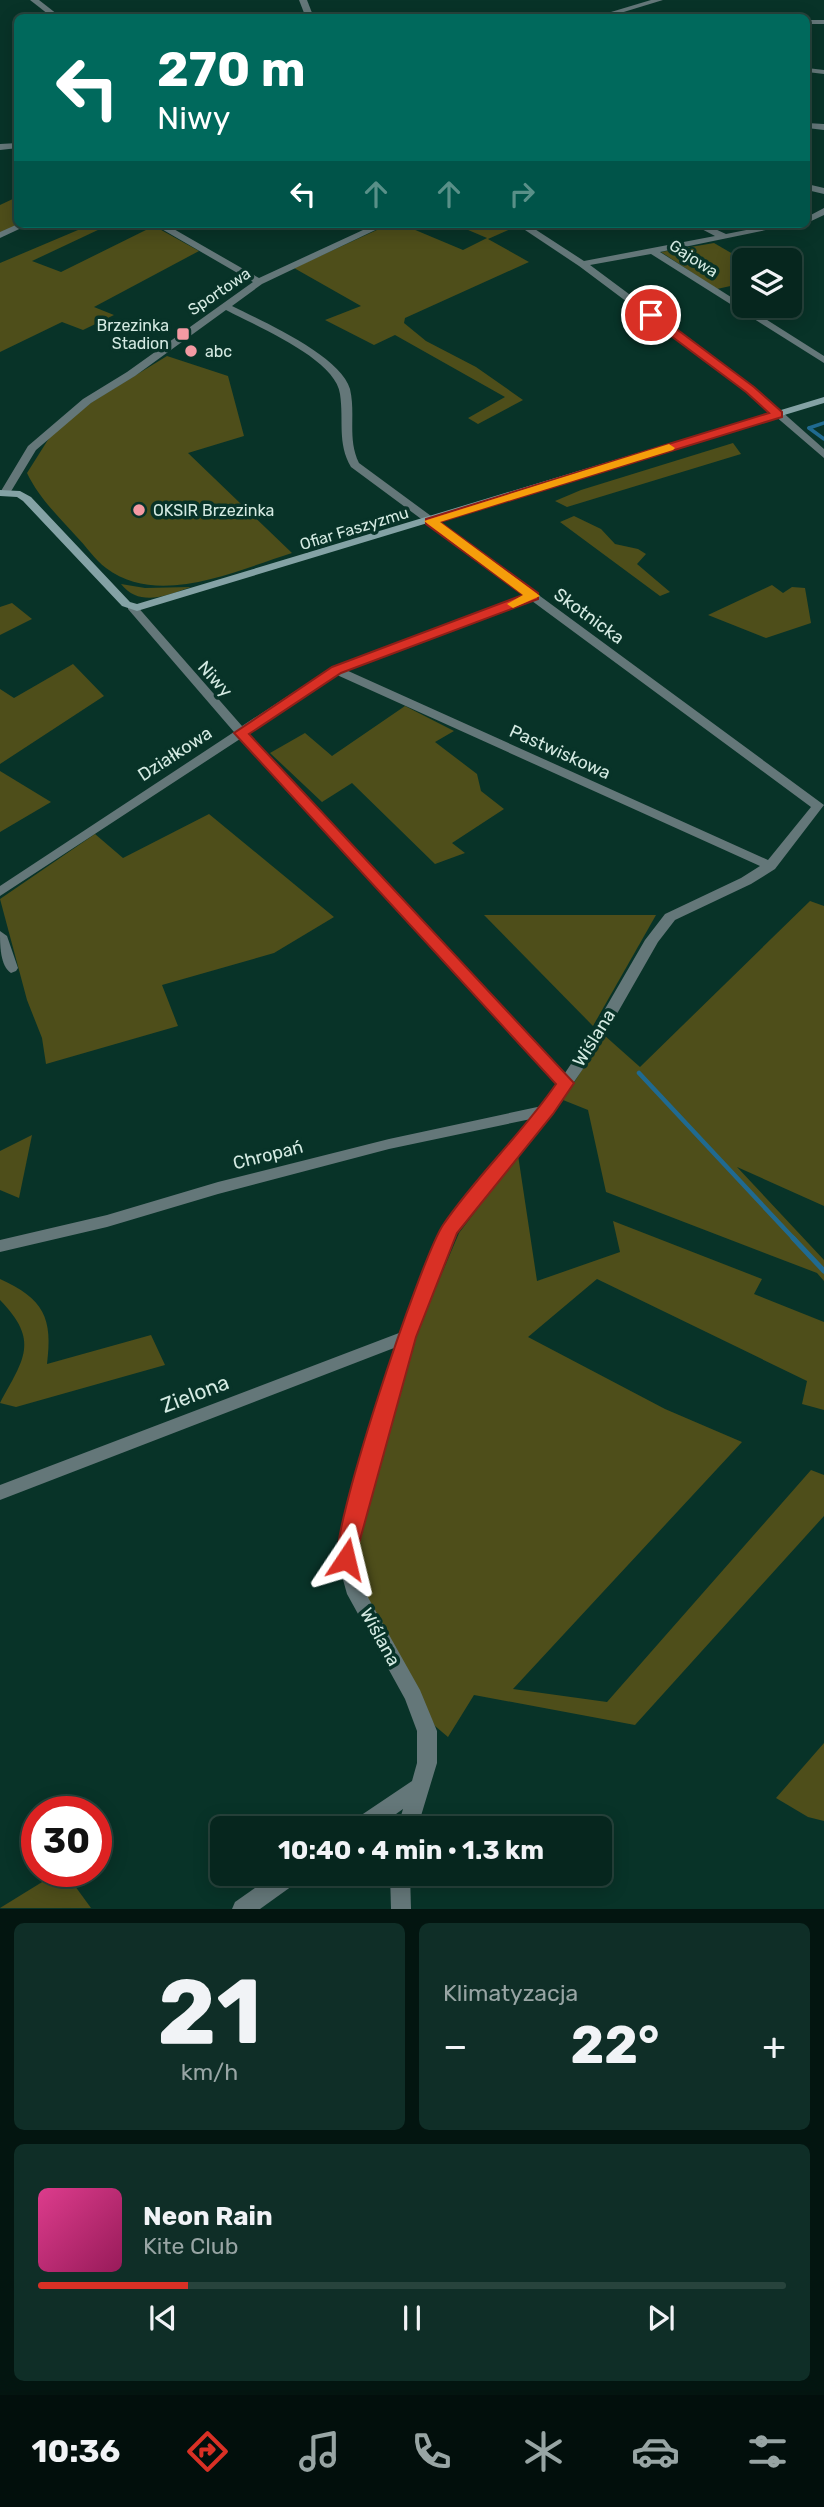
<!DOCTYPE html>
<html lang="pl">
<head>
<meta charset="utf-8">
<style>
  :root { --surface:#06261e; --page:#0f2e27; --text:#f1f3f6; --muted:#98a5a4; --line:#27433c; --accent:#d93025 }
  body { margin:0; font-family:Rubik,sans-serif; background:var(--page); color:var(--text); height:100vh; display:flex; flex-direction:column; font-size:26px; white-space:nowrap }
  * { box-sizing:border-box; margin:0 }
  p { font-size:23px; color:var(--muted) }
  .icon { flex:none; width:38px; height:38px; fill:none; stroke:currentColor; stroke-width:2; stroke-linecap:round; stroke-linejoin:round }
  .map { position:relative; height:1909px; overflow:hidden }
  .details { display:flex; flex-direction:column; gap:14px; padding:14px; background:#031510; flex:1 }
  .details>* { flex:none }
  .guide { position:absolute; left:14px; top:14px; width:796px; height:214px; border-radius:10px; box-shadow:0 4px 18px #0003,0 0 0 2px var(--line); background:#00695c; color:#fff; overflow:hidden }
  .buttons { position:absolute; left:732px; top:248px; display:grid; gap:14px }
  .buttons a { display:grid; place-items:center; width:70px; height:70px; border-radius:10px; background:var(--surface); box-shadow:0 4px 18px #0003,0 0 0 2px var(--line); font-size:35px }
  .speed { position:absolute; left:21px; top:1796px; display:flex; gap:14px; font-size:35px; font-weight:700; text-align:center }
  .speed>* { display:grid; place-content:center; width:91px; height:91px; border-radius:50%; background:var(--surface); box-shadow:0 4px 18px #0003,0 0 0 2px var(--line); line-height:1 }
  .speed .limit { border:10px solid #d22; background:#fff; color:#111 }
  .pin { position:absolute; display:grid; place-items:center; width:60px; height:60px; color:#fff; margin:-30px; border:4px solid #fff; border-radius:50%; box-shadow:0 2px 7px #0007 }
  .me { position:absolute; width:77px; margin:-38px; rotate:10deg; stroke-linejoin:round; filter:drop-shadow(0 0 5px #0008) }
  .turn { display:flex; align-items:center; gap:24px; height:147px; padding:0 28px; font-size:32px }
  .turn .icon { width:91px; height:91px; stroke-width:2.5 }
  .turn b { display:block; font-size:49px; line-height:60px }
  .lanes { display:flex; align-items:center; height:66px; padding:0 28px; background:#0003; justify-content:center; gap:35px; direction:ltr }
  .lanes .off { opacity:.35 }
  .big { font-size:52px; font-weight:700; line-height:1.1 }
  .details .card { flex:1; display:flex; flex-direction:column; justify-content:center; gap:10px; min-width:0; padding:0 24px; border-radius:10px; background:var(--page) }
  .details .dial { align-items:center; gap:0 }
  .dial b { font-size:91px; line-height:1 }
  .song { display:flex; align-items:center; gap:21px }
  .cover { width:84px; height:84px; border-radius:10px; background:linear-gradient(135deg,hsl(330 70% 55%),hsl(330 70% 35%)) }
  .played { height:7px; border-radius:4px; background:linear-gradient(90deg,var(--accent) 20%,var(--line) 20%) }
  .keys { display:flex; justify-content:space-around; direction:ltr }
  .heat { display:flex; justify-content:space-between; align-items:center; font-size:38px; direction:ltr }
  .details .tiles { flex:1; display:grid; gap:14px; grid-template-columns:1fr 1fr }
  .card:last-child { grid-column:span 2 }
  .trip { position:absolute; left:210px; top:1816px; width:402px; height:70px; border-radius:10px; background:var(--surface); box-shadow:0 4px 18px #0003,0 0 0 2px var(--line); font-weight:700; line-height:70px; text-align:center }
  .tabs { display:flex; height:112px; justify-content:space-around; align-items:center; background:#020f0c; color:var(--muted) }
  .tabs .icon { width:49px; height:49px }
  .tabs .selected { color:var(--accent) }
  .tabs b { font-size:32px; color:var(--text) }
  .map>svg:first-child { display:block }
  .green { fill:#4e4e1a }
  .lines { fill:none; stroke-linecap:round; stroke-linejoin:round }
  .stream-far2 { stroke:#206a90; stroke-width:3.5 }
  .stream-far1 { stroke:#206a90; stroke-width:4.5 }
  .stream { stroke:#206a90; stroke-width:5 }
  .street { fill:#647779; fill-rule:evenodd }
  .secondary { fill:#84a2a5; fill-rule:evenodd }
  .route { fill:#d93025; stroke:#8d1f18; stroke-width:2 }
  .slow { fill:#f59e0b }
  .poi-dot { fill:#f49aa3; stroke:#083328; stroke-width:2.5 }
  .labels { text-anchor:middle; stroke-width:7; stroke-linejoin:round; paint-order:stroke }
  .far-street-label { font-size:16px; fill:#d4eae2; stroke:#083328 }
  .far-poi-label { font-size:16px; fill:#d4eae2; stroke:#083328; text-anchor:start }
  .street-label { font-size:18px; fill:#d4eae2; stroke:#083328 }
  .near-street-label { font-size:21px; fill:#d4eae2; stroke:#083328 }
</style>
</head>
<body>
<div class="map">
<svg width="824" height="1909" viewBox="0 0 824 1909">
  <rect width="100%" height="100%" fill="#083328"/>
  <g class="green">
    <path d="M17,197L18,224H21L0,233V205Z"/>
    <path d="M67,224H88L100,229L32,261L61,272L154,226L199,251L94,307L114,315L83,330L62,322L0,352V263L78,230Z"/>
    <path d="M390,224H401L463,250L487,238L454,224L517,226L488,239L529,262L405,318L404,323L426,341L476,367L523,400L478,424L468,418L505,397L395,335L374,345L325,320L361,306L294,268Z"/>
    <path d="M714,243L745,261L744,283L717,289L661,252Z"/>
    <path d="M167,356L228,376L244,436L188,453L292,553C237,570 159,608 106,568C95,560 86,546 76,536C58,516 39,498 27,473L51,435L92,402Z"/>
    <path d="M733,443L741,454L567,507L555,501L581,490Z"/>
    <path d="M574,516L601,529L615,544L638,549L646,554L637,564L670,592L660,596L560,522Z"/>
    <path d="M121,584L145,588L191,587C168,595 140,608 121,584Z"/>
    <path d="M772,585L783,593L792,587L805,588L811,623L766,638L708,615Z"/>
    <path d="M12,603L32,619L0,635V607Z"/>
    <path d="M73,664L104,696L0,764V689L14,698Z"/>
    <path d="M405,706L454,731L435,742L477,774L481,791L504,809L452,843L465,853L435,864L352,783L322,802L270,753L305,733L332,756Z"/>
    <path d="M0,771L51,802L0,832Z"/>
    <path d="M209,814L334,917L274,953L162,985L178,1026L46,1064L42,1038L27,1000L0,899L95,834L123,858Z"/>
    <path d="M810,901L824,906V1206L737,1167L824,1260V1281L817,1273L606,1192L588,1110L563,1100L604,1035L640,1067Z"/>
    <path d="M484,915H656L593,1026Z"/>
    <path d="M32,1135L19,1198L0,1190V1151Z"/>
    <path d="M518,1155L537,1281L620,1252L613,1221L762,1279L754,1294L824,1322V1410L802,1404L807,1381L597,1279L528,1337L665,1409L742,1442L513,1689L607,1702L811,1470L824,1475V1516L635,1725L474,1695L448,1737L435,1726L365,1593L352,1557L360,1518L416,1334L459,1233Z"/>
    <path d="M0,1279C44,1299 53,1318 47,1364L151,1335L165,1365L16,1407L0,1403C24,1359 40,1341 0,1300Z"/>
    <path d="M824,1743V1821L808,1817L776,1798Z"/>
    <path d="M60,1871H64L91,1908H0Z"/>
  </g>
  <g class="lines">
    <g class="stream-far2">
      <path d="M809,428L824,439"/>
      <path d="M809,428L824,423"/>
    </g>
    <path class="stream-far1" d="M639,1073L795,1240"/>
    <path class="stream" d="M793,1238L824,1271"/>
    <g class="street">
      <path d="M30,0H39L62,18H53Z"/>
      <path d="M299,0H307L314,18H306Z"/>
      <path d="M651,0H663L604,18H591Z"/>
      <path d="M544,16L562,18H541Z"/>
      <rect x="807" y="20" width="17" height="4"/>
      <path d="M807,68L824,70V74L807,72Z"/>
      <path d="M807,123L824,124V130L807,128Z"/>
      <path d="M18,143V148L0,150V144Z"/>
      <path d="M807,184L824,188V194L807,190Z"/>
      <path d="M824,208V215L807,223V217Z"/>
      <path d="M18,224H30L0,238V232Z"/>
      <path d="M153,224H165L259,278L376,224H388L262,284L232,306C262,321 341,356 350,389C356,415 347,438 359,463L824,805L775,869L751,884L675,920L658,942L598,1047L552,1114L456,1233L414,1337L360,1525L355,1558L365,1592L420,1690L437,1731V1763L417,1829H397L403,1809L375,1829H348L351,1822L412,1781L417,1763V1731L405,1699L347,1594L337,1558L342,1525L394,1348L0,1500V1485L399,1333L443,1226L531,1119L389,1149L218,1194L107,1227L0,1252V1240L107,1215L218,1182L389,1139L542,1106L557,1084L240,739L0,896V886L234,732L128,609V605H136L242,726L332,667L524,595L351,467C337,443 344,421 340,394C336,359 256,326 226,310L135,376L91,403L36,450L10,493H2L1,491L28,446L83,399L127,372L253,282ZM532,601L811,807L768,860L346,670ZM337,675L760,866L741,878L665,914L645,940L587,1040L565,1073L248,734Z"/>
      <path d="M516,224H527L584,261L715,236L692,224H704L726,234L776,224H795L660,252L824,356V363L651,254L590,265L754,387L824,449V458L746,391L579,266Z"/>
      <path d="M0,931L7,936L18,968L16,971L11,973C0,966 0,945 0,931Z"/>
      <path d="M275,1874H302L299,1881L260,1909H232L235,1902Z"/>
      <path d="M390,1874H410L411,1909H391Z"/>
    </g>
    <path class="secondary" d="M824,397V403L137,611L122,606L23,501L17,497L0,496V490L20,491L31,497L130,602L137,604Z"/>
  </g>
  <path class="route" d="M647,313H655L754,387L782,412V417L440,522L538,593V599L341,673L249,734L574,1083L553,1114L457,1233L416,1337L353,1565L346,1567L338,1565C326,1540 421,1258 443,1225C477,1175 522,1134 556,1084L234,733L332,667L523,595L426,524V519L769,413L746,392L647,318Z"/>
  <path class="slow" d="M669,444L675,448L673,450L440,522L540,596L513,608L507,604L523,595L424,521Z"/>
  <g class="poi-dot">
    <rect x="176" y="327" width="14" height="14" rx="3.5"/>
    <circle cx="191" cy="351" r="7"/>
    <circle cx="139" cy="510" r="7"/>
  </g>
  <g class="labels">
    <g class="far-street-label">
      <text transform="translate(694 258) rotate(33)" y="6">Gajowa</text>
      <text transform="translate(219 291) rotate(-34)" y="6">Sportowa</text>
      <text transform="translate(354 528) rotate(-17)" y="6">Ofiar Faszyzmu</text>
    </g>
    <g class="far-poi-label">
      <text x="169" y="331" text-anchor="end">Brzezinka<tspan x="169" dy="18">Stadion</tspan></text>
      <text x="205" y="357">abc</text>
      <text x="153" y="516">OKSIR Brzezinka</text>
    </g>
    <g class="street-label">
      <text transform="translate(589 616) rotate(36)" y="6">Skotnicka</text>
      <text transform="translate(215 679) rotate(48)" y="6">Niwy</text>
      <text transform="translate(560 752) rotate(24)" y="6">Pastwiskowa</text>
      <text transform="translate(175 754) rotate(-33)" y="6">Działkowa</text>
      <text transform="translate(594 1038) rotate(-58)" y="6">Wiślana</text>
      <text transform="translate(268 1155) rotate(-14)" y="6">Chropań</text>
      <text transform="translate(380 1637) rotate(61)" y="6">Wiślana</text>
    </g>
    <g class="near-street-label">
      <text transform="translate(195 1394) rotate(-21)" y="7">Zielona</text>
    </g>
  </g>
</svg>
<div class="buttons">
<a><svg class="icon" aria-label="layers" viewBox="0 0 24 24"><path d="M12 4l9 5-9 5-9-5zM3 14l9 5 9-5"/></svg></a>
</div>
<div class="speed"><div class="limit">30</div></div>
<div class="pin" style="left:651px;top:315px;background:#d93025"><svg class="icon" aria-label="arrive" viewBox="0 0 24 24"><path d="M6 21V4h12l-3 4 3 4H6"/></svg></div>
<svg class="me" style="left:346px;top:1559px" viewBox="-20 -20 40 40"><path d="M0-17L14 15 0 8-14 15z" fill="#d93025" stroke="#fff" stroke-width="4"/></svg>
<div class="trip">10:40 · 4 min · 1.3 km</div>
<div class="guide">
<div class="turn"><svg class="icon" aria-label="left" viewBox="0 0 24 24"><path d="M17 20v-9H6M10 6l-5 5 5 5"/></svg><div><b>270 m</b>Niwy</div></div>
<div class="lanes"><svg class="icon" aria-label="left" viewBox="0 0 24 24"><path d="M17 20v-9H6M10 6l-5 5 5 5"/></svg><svg class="icon off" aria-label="ahead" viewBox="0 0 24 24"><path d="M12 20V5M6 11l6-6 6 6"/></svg><svg class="icon off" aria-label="ahead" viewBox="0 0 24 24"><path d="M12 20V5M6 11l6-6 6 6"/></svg><svg class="icon off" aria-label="right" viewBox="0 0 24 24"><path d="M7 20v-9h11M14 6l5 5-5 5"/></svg></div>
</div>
</div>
<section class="details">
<div class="tiles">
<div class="card dial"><b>21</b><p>km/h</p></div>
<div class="card"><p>Klimatyzacja</p>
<div class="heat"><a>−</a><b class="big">22°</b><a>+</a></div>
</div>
<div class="card">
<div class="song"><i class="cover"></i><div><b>Neon Rain</b><p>Kite Club</p></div></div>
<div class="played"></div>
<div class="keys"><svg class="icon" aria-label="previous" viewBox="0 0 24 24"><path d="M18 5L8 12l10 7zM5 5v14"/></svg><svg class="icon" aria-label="pause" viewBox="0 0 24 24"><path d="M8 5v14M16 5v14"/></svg><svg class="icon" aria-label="next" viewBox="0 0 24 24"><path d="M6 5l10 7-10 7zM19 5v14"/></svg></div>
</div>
</div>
</section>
<nav class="tabs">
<b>10:36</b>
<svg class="icon selected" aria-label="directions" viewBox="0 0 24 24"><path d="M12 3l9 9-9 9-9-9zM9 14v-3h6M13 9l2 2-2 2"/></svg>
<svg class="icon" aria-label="music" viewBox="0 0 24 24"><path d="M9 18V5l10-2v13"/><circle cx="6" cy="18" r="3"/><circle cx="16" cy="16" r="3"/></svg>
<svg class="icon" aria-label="phone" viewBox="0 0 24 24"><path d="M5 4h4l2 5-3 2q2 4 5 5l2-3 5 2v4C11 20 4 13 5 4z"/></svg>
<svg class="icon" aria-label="climate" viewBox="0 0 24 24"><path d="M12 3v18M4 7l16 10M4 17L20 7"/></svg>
<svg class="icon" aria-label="car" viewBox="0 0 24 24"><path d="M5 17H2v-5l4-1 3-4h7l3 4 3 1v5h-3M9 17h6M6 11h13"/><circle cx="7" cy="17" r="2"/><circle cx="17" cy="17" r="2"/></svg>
<svg class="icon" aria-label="filters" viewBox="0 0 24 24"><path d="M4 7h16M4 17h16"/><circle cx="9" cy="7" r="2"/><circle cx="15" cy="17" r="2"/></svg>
</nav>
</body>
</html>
